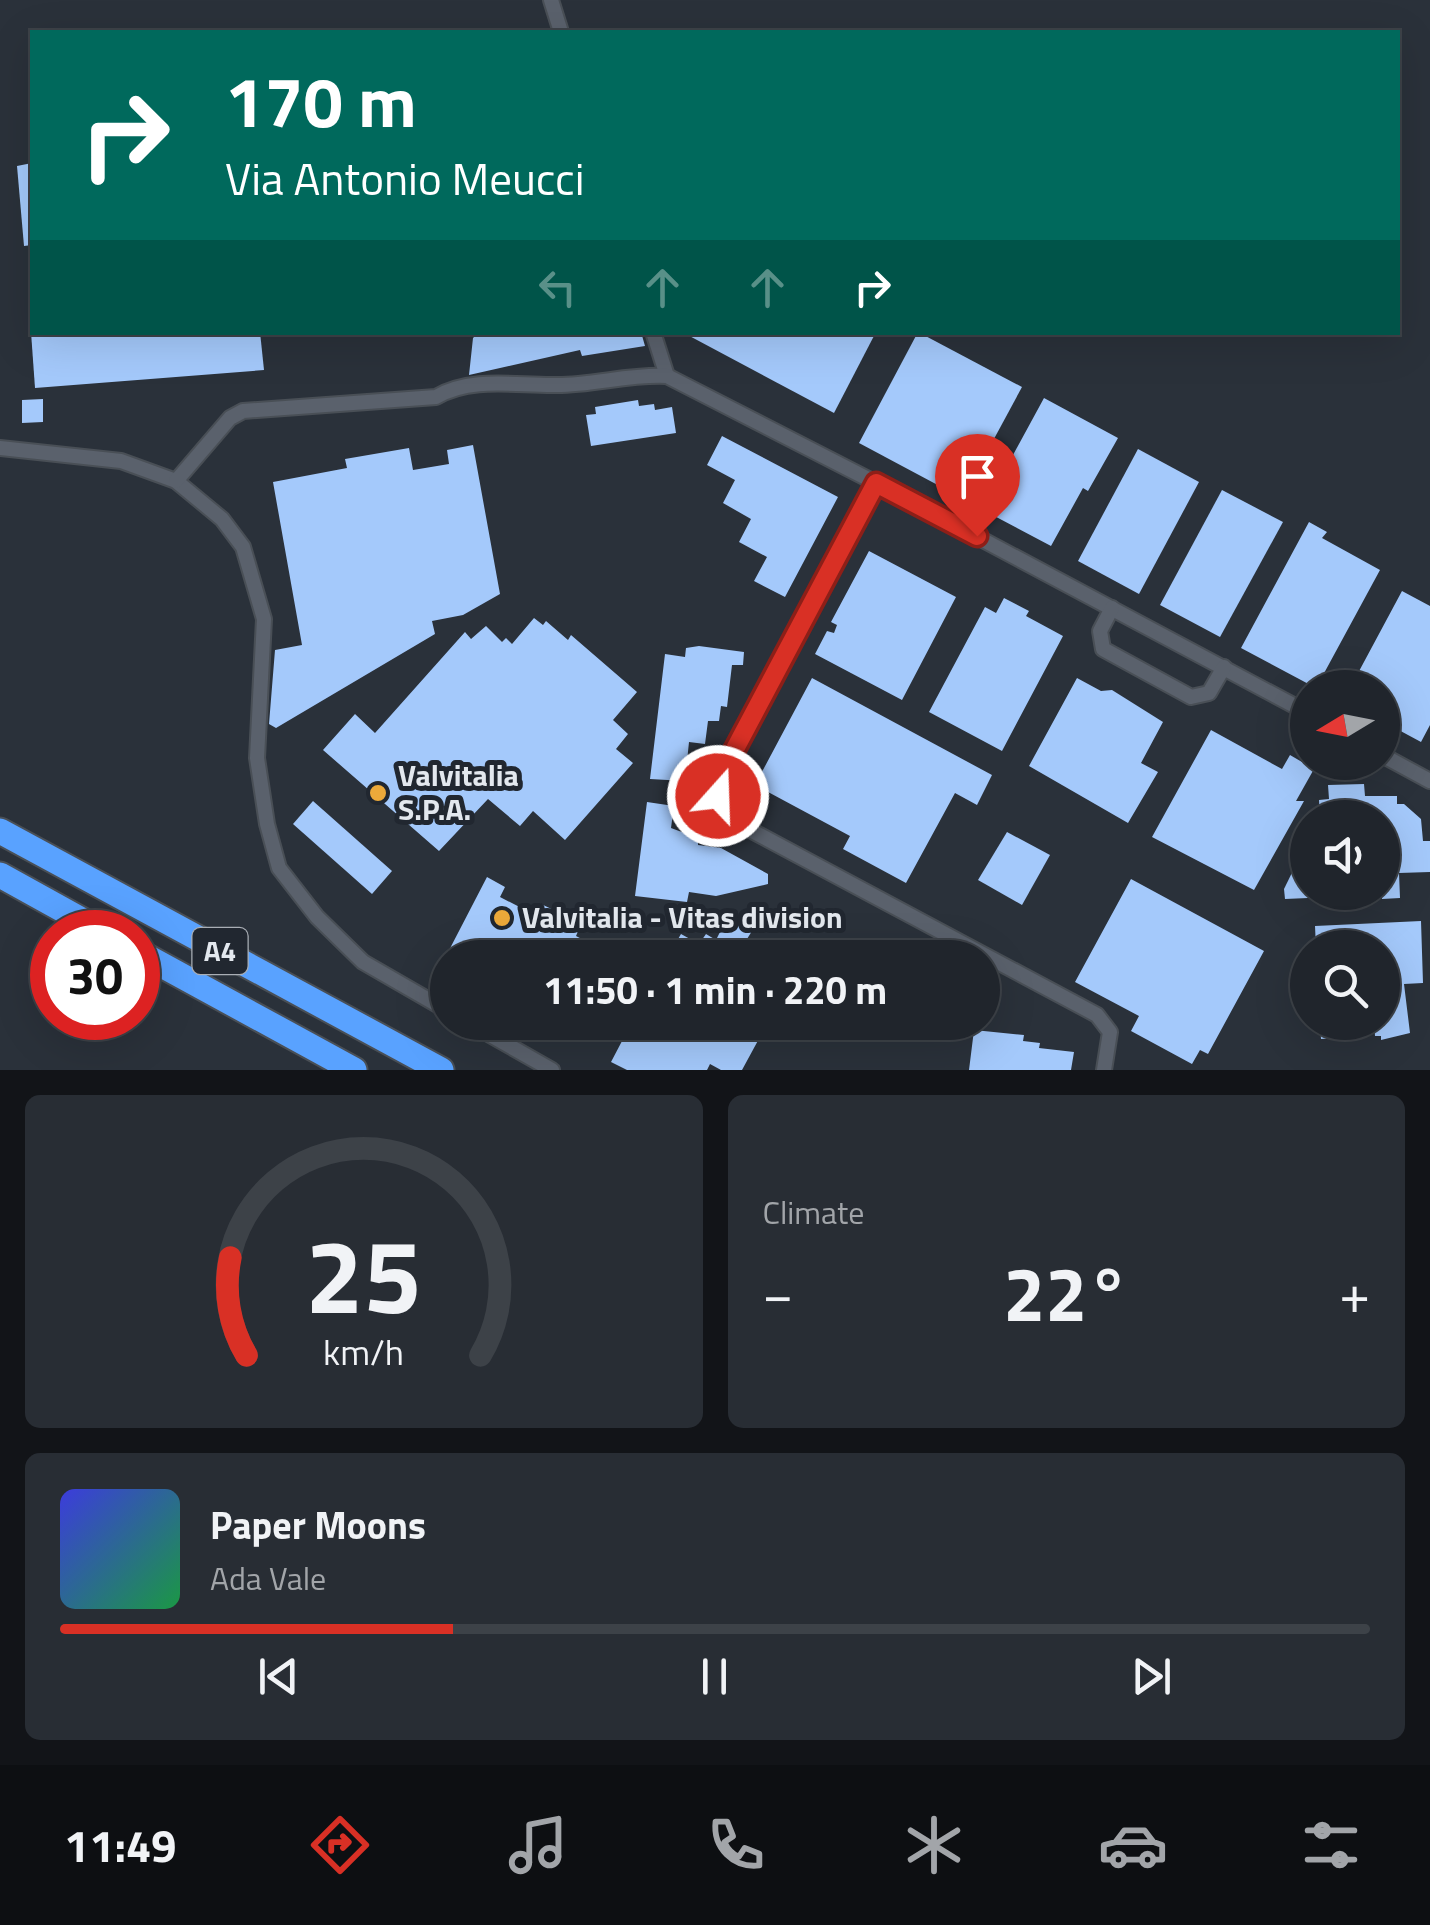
<!DOCTYPE html>
<html lang="en">
<head>
<meta charset="utf-8">
<style>
  :root { --surface:#20252c; --page:#282d34; --text:#f1f3f6; --muted:#a2a5a9; --line:#3d4248; --accent:#d93025 }
  body { margin:0; font-family:"Titillium Web",sans-serif; background:var(--page); color:var(--text); height:100vh; display:flex; flex-direction:column; font-size:38px; white-space:nowrap }
  * { box-sizing:border-box; margin:0 }
  p { font-size:32px; color:var(--muted) }
  .icon { flex:none; width:55px; height:55px; fill:none; stroke:currentColor; stroke-width:2; stroke-linecap:round; stroke-linejoin:round }
  .map { position:relative; height:1070px; overflow:hidden }
  .drawer { display:flex; flex-direction:column; gap:25px; padding:25px; background:#121418; flex:1 }
  .drawer>* { flex:none }
  .top-card { position:absolute; left:30px; top:30px; width:1370px; height:305px; border-radius:0px; box-shadow:0 10px 40px #0002,0 0 0 2px var(--line); background:#00695c; color:#fff; overflow:hidden }
  .needle { width:65px; rotate:260deg }
  .buttons { position:absolute; left:1290px; top:670px; display:grid; gap:20px }
  .buttons a { display:grid; place-items:center; width:110px; height:110px; border-radius:50%; background:var(--surface); box-shadow:0 10px 40px #0002,0 0 0 2px var(--line); font-size:50px }
  .speed { position:absolute; left:30px; top:910px; display:flex; gap:20px; font-size:50px; font-weight:700; text-align:center }
  .speed>* { display:grid; place-content:center; width:130px; height:130px; border-radius:50%; background:var(--surface); box-shadow:0 10px 40px #0002,0 0 0 2px var(--line); line-height:1 }
  .speed .limit { border:15px solid #d22; background:#fff; color:#111 }
  .pin { position:absolute; display:grid; place-items:center; width:85px; height:85px; color:#fff; margin:-102px -42px; border-radius:50% 50% 50% 0; rotate:-45deg; box-shadow:0 0 10px #0007 }
  .pin .icon { rotate:45deg }
  .me { position:absolute; width:110px; margin:-55px; rotate:20deg; stroke-linejoin:round; filter:drop-shadow(0 0 8px #0008) }
  .turn { display:flex; align-items:center; gap:35px; height:210px; padding:0 30px; font-size:45px }
  .turn .icon { width:130px; height:130px; stroke-width:2.5 }
  .turn b { display:block; font-size:70px; line-height:85px }
  .lanes { display:flex; align-items:center; height:95px; padding:0 30px; background:#0003; justify-content:center; gap:50px; direction:ltr }
  .lanes .off { opacity:.35 }
  .big { font-size:75px; font-weight:700; line-height:1.1 }
  .drawer .widget { flex:1; display:flex; flex-direction:column; justify-content:center; gap:15px; min-width:0; padding:0 35px; border-radius:15px; background:var(--page) }
  .drawer .dial { align-items:center; gap:0 }
  .dial svg { height:260px; overflow:visible; fill:none; stroke:var(--line); stroke-width:7; stroke-linecap:round; text-anchor:middle }
  .dial text { fill:var(--text); stroke:none }
  .song { display:flex; align-items:center; gap:30px }
  .cover { width:120px; height:120px; border-radius:15px; background:linear-gradient(135deg,hsl(240 70% 55%),hsl(140 70% 35%)) }
  .played { height:10px; border-radius:5px; background:linear-gradient(90deg,var(--accent) 30%,var(--line) 30%) }
  .keys { display:flex; justify-content:space-around; direction:ltr }
  .heat { display:flex; justify-content:space-between; align-items:center; font-size:55px; direction:ltr }
  .drawer .tiles { flex:1; display:grid; gap:25px; grid-template-columns:1fr 1fr }
  .widget:last-child { grid-column:span 2 }
  .trip { position:absolute; left:430px; top:940px; width:570px; height:100px; border-radius:50px; background:var(--surface); box-shadow:0 10px 40px #0002,0 0 0 2px var(--line); font-weight:700; line-height:100px; text-align:center }
  .menu { display:flex; height:160px; justify-content:space-around; align-items:center; background:#0d0f12; color:var(--muted) }
  .menu .icon { width:70px; height:70px }
  .menu .current { color:var(--accent) }
  .menu b { font-size:45px; color:var(--text) }
  .map>svg:first-child { display:block }
  .building { fill:#a4c9fb }
  .lines { fill:none; stroke-linecap:round; stroke-linejoin:round }
  .minor-casing { stroke:#494f56; stroke-width:18 }
  .motorway-casing { stroke:#494f56; stroke-width:29 }
  .minor { stroke:#5a616c; stroke-width:14 }
  .motorway { stroke:#59a2ff; stroke-width:25 }
  .route-casing { stroke:#8d1f18; stroke-width:25 }
  .route { stroke:#d93025; stroke-width:18 }
  .poi-dot { fill:#eca93a; stroke:#212730; stroke-width:4 }
  .labels { text-anchor:middle; stroke-width:10; stroke-linejoin:round; paint-order:stroke }
  .shield { fill:#212730; stroke:#a9aeb5; stroke-width:2.5 }
  .shield-label { font-size:28px; font-weight:bold; fill:#e3e8ee }
  .poi-label { font-size:30px; font-weight:bold; fill:#e3e8ee; stroke:#212730; text-anchor:start }
</style>
</head>
<body>
<div class="map">
<svg width="1430" height="1070" viewBox="0 0 1430 1070">
  <rect width="100%" height="100%" fill="#2a313a"/>
  <g class="building">
    <path d="M32,163V245L24,246L17,166Z"/>
    <path d="M31,332H260L264,370L35,388Z"/>
    <path d="M479,332H575L576,337L590,332H641L645,346L582,356L580,350L469,375L473,338Z"/>
    <path d="M682,332H876L834,413Z"/>
    <path d="M918,332L1022,387L962,498L859,443Z"/>
    <path d="M1044,398L1118,438L1088,491L1083,488L1051,546L983,510Z"/>
    <path d="M43,399V422L22,423V400Z"/>
    <path d="M638,400L639,406L654,404L655,410L672,407L676,433L591,446L586,415L596,414L595,407Z"/>
    <path d="M722,436L838,497L785,597L754,581L767,557L739,542L751,519L723,503L735,480L707,465Z"/>
    <path d="M473,445L500,594L463,615L432,621L435,634L276,728L269,724L275,650L302,645L273,482L347,468L345,459L409,448L413,470L449,464L447,450Z"/>
    <path d="M1138,449L1199,482L1139,594L1078,561Z"/>
    <path d="M1222,490L1283,522L1220,637L1160,605Z"/>
    <path d="M1309,522L1327,532L1322,538L1380,570L1316,688L1241,648Z"/>
    <path d="M869,551L956,597L902,700L815,654L827,631L834,633L837,625L831,622Z"/>
    <path d="M1402,591L1430,606V725L1421,742L1382,721V688H1350Z"/>
    <path d="M1004,598L1029,611L1026,616L1063,636L1002,751L929,712L985,607L996,613Z"/>
    <path d="M534,618L543,625L546,621L568,640L571,635L637,692L613,720L628,734L616,749L633,763L565,840L533,811L520,826L488,799L439,851L323,750L355,714L375,733L465,632L471,639L486,626L502,642L506,638L512,644Z"/>
    <path d="M699,646L744,652L743,665H732L727,707L721,706L719,721H708L705,744L689,742L685,781L650,779L665,654L685,657L686,648Z"/>
    <path d="M812,678L992,775L977,805L955,793L906,883L843,849L850,836L755,785Z"/>
    <path d="M1077,678L1101,691L1112,690L1163,722L1141,763L1158,772L1128,823L1029,766Z"/>
    <path d="M1211,730L1282,769L1290,755L1314,769L1296,801H1304L1254,890L1152,837Z"/>
    <path d="M1364,784L1365,796H1397V804H1404L1421,819L1423,841H1430V872L1399,873L1400,898L1382,899V818H1320L1319,800L1329,799L1328,785Z"/>
    <path d="M313,801L392,871L372,894L293,824Z"/>
    <path d="M647,802L674,806L671,828L698,838V845L721,848L768,874V884L716,896L689,892L687,902L635,896Z"/>
    <path d="M1007,832L1050,855L1022,905L978,880Z"/>
    <path d="M1308,840V898L1285,899L1284,889Z"/>
    <path d="M487,877L505,887L500,897L533,914L539,903L564,915L561,920L579,929L576,936L618,958H445Z"/>
    <path d="M1131,879L1264,951L1208,1054L1200,1050L1192,1064L1131,1031L1139,1016L1075,982Z"/>
    <path d="M726,920L752,931L747,939L753,942L745,958H667L681,934L699,944L706,934L716,940Z"/>
    <path d="M1421,921L1423,983L1404,984L1410,1033L1381,1040V1036H1375L1374,1022H1382V948H1316L1315,926Z"/>
    <path d="M632,1022H768L742,1070H721L710,1064L707,1070H627L611,1062Z"/>
    <path d="M1320,1022H1351L1352,1037L1321,1039Z"/>
    <path d="M974,1030L1024,1035L1023,1041L1040,1043L1039,1048L1074,1052L1071,1070H969Z"/>
  </g>
  <g class="lines">
    <g class="minor-casing">
      <g id="minor">
        <path d="M551,0L561,32"/>
        <path d="M653,332L667,376"/>
        <path d="M0,448L121,461L176,481L222,519L243,547L264,619L257,758L267,824L279,868L317,917L363,962L448,1011"/>
        <path d="M176,481L230,418L243,411L436,397C472,376 517,386 557,385C595,385 629,374 667,376L876,483L1308,713"/>
        <path d="M876,483L727,764L717,796L726,812L754,832L1097,1015L1110,1032L1104,1070"/>
        <path d="M1112,608L1100,631L1103,649L1191,697L1209,693L1224,667"/>
        <path d="M1382,755L1430,781"/>
        <path d="M467,1022L552,1070"/>
      </g>
    </g>
    <g class="motorway-casing">
      <g id="motorway">
        <path d="M0,831L441,1070"/>
        <path d="M0,875L103,932"/>
        <path d="M138,952L354,1070"/>
      </g>
    </g>
    <use href="#minor" class="minor"/>
    <use href="#motorway" class="motorway"/>
  </g>
  <g class="lines">
    <g class="route-casing">
      <path id="route" d="M718,796L727,764L876,483L977,536"/>
    </g>
    <use href="#route" class="route"/>
  </g>
  <g class="poi-dot">
    <circle cx="378" cy="793" r="10"/>
    <circle cx="502" cy="918" r="10"/>
  </g>
  <g class="labels">
    <rect class="shield" x="192.5" y="928" width="55" height="46" rx="8"/>
    <g class="shield-label">
      <text x="220" y="961">A4</text>
    </g>
    <g class="poi-label">
      <text x="398" y="786">Valvitalia<tspan x="398" dy="34">S.P.A.</tspan></text>
      <text x="522" y="928">Valvitalia - Vitas division</text>
    </g>
  </g>
</svg>
<div class="buttons">
<a><svg class="needle" viewBox="-14 -14 28 28"><path d="M0-13l5 13h-10z" fill="#e53935"/><path d="M0 13l5-13h-10z" fill="#a2a5a9"/></svg></a>
<a><svg class="icon" aria-label="sound" viewBox="0 0 24 24"><path d="M4 9h4l5-4v14l-5-4H4zM17 9q2 3 0 6"/></svg></a>
<a><svg class="icon" aria-label="search" viewBox="0 0 24 24"><circle cx="10" cy="10" r="6"/><path d="M15 15l6 6"/></svg></a>
</div>
<div class="speed"><div class="limit">30</div></div>
<div class="pin" style="left:977px;top:536px;background:#d93025"><svg class="icon" aria-label="arrive" viewBox="0 0 24 24"><path d="M6 21V4h12l-3 4 3 4H6"/></svg></div>
<svg class="me" style="left:718px;top:796px" viewBox="-20 -20 40 40"><circle r="17" fill="#d93025" stroke="#fff" stroke-width="3"/><path d="M0-11L8 9 0 5-8 9z" fill="#fff"/></svg>
<div class="trip">11:50 · 1 min · 220 m</div>
<div class="top-card">
<div class="turn"><svg class="icon" aria-label="right" viewBox="0 0 24 24"><path d="M7 20v-9h11M14 6l5 5-5 5"/></svg><div><b>170 m</b>Via Antonio Meucci</div></div>
<div class="lanes"><svg class="icon off" aria-label="left" viewBox="0 0 24 24"><path d="M17 20v-9H6M10 6l-5 5 5 5"/></svg><svg class="icon off" aria-label="ahead" viewBox="0 0 24 24"><path d="M12 20V5M6 11l6-6 6 6"/></svg><svg class="icon off" aria-label="ahead" viewBox="0 0 24 24"><path d="M12 20V5M6 11l6-6 6 6"/></svg><svg class="icon" aria-label="right" viewBox="0 0 24 24"><path d="M7 20v-9h11M14 6l5 5-5 5"/></svg></div>
</div>
</div>
<section class="drawer">
<div class="tiles">
<div class="widget dial"><svg viewBox="0 0 100 80">
<path d="M14 69A42 42 0 1 1 86 69"/>
<path d="M14 69A42 42 0 0 1 9 39" stroke="#d93025"/>
<text x="50" y="56" font-size="32" font-weight="700">25</text>
<text x="50" y="72" font-size="11">km/h</text>
</svg></div>
<div class="widget"><p>Climate</p>
<div class="heat"><a>−</a><b class="big">22°</b><a>+</a></div>
</div>
<div class="widget">
<div class="song"><i class="cover"></i><div><b>Paper Moons</b><p>Ada Vale</p></div></div>
<div class="played"></div>
<div class="keys"><svg class="icon" aria-label="previous" viewBox="0 0 24 24"><path d="M18 5L8 12l10 7zM5 5v14"/></svg><svg class="icon" aria-label="pause" viewBox="0 0 24 24"><path d="M8 5v14M16 5v14"/></svg><svg class="icon" aria-label="next" viewBox="0 0 24 24"><path d="M6 5l10 7-10 7zM19 5v14"/></svg></div>
</div>
</div>
</section>
<nav class="menu">
<b>11:49</b>
<svg class="icon current" aria-label="directions" viewBox="0 0 24 24"><path d="M12 3l9 9-9 9-9-9zM9 14v-3h6M13 9l2 2-2 2"/></svg>
<svg class="icon" aria-label="music" viewBox="0 0 24 24"><path d="M9 18V5l10-2v13"/><circle cx="6" cy="18" r="3"/><circle cx="16" cy="16" r="3"/></svg>
<svg class="icon" aria-label="phone" viewBox="0 0 24 24"><path d="M5 4h4l2 5-3 2q2 4 5 5l2-3 5 2v4C11 20 4 13 5 4z"/></svg>
<svg class="icon" aria-label="climate" viewBox="0 0 24 24"><path d="M12 3v18M4 7l16 10M4 17L20 7"/></svg>
<svg class="icon" aria-label="car" viewBox="0 0 24 24"><path d="M5 17H2v-5l4-1 3-4h7l3 4 3 1v5h-3M9 17h6M6 11h13"/><circle cx="7" cy="17" r="2"/><circle cx="17" cy="17" r="2"/></svg>
<svg class="icon" aria-label="filters" viewBox="0 0 24 24"><path d="M4 7h16M4 17h16"/><circle cx="9" cy="7" r="2"/><circle cx="15" cy="17" r="2"/></svg>
</nav>
</body>
</html>
